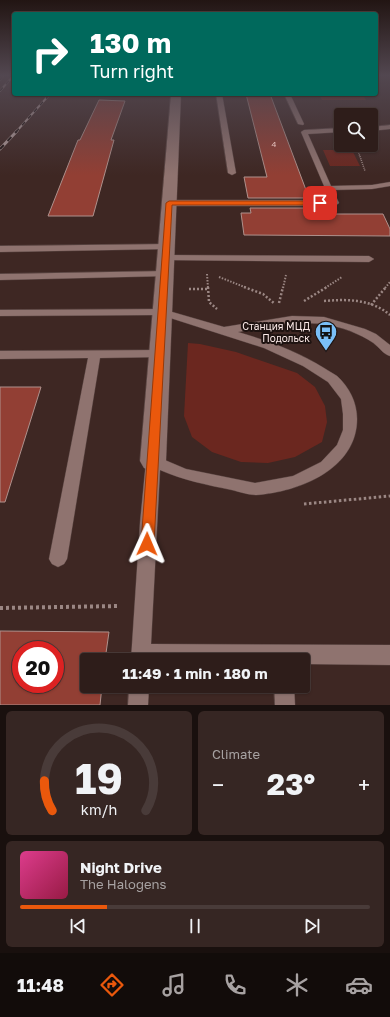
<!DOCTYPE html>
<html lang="en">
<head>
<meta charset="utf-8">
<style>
  :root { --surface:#2e1d1a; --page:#362623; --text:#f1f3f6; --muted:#a7a2a2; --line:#493b39; --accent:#ea580c }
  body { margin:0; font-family:"Golos Text",sans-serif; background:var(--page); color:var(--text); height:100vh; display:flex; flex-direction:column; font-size:15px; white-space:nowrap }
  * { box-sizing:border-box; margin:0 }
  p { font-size:13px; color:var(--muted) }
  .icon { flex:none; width:22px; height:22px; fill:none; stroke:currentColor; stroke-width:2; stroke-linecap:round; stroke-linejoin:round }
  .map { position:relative; height:705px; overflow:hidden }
  .drawer { display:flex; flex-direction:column; gap:6px; padding:6px; background:#19100e; flex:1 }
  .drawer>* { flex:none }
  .top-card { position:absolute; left:12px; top:12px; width:366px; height:84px; border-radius:4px; box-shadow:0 1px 3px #0004,0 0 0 1px var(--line); background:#00695c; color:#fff; overflow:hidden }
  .buttons { position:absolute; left:334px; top:108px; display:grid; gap:8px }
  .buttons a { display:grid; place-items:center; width:44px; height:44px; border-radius:4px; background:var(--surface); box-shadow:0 1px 3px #0004,0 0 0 1px var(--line); font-size:20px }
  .speed { position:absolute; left:12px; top:641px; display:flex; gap:8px; font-size:20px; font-weight:700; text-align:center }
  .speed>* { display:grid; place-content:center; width:52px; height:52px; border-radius:50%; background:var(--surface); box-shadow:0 1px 3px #0004,0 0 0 1px var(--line); line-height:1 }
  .speed .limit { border:6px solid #d22; background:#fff; color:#111 }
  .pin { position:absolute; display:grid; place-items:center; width:34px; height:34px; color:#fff; margin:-17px; border-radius:8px; box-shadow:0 2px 6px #0006 }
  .me { position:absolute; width:44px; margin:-22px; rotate:1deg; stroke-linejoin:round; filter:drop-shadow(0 0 3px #0008) }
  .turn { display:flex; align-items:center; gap:14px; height:84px; padding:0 12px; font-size:18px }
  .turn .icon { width:52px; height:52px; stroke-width:2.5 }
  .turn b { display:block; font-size:28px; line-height:34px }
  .big { font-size:30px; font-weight:700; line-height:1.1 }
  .drawer .tile { flex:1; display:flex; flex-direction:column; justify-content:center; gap:6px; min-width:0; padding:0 14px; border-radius:6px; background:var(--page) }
  .drawer .dial { align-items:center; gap:0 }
  .dial svg { height:104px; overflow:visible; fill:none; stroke:var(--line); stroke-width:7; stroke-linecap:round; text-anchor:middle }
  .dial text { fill:var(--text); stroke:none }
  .song { display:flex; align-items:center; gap:12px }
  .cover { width:48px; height:48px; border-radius:6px; background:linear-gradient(135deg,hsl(330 70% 55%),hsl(340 70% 35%)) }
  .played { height:4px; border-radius:2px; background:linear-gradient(90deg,var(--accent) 25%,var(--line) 25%) }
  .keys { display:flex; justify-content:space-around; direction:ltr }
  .heat { display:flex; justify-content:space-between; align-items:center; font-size:22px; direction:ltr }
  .drawer .tiles { flex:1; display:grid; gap:6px; grid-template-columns:1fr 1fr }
  .tile:last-child { grid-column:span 2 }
  .trip { position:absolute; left:80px; top:653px; width:230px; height:40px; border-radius:4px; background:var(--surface); box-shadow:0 1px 3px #0004,0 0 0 1px var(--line); font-weight:700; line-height:40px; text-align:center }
  .menu { display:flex; height:64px; justify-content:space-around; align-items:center; background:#120c0a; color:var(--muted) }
  .menu .icon { width:28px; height:28px }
  .menu .current { color:var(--accent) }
  .menu b { font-size:18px; color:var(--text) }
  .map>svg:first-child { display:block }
  .green { fill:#6b271f }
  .building { fill:#923f34; stroke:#af918c; fill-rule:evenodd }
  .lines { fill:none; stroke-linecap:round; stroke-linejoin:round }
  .service-casing { stroke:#584441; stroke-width:1 }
  .minor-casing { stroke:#584441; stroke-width:1 }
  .path-far4 { stroke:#9b8784; stroke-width:1.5; stroke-dasharray:1 1; stroke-linecap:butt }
  .path-far3 { stroke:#9b8784; stroke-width:2; stroke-dasharray:1.5 1.5; stroke-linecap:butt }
  .path-far2 { stroke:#9b8784; stroke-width:2.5; stroke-dasharray:2 2; stroke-linecap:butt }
  .path-far1 { stroke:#9b8784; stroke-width:3; stroke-dasharray:2.5 2.5; stroke-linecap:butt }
  .path { stroke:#9b8784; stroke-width:4; stroke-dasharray:3 3; stroke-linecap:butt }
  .service { fill:#8f736f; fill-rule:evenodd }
  .minor { fill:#8f736f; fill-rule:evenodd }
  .rail-far1-casing { stroke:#b29e9c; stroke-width:2 }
  .rail-casing { stroke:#b29e9c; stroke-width:3 }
  .rail-far1 { stroke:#1e1311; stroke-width:1.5; stroke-dasharray:4.5; stroke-linecap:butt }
  .rail { stroke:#1e1311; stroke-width:2; stroke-dasharray:5.5; stroke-linecap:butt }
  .route { fill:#ea580c; stroke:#983908 }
  .labels { text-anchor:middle; stroke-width:4; stroke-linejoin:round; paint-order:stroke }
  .number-label { font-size:8px; fill:#e1bfbb }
  .poi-label { font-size:10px; fill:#fbeae8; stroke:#1e1311; text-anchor:end }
</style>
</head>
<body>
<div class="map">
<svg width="390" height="705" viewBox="0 0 390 705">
  <rect width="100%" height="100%" fill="#3e2723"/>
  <g class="green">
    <path d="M319,94H362L366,100H322Z"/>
    <path d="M323,150H352L360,166H330Z"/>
    <path d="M188,343L200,344L236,352L297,373L315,387L325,406L327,422L322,442L295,457L268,463L241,462L212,452L192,437L184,416Z"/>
  </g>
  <g class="building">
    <path d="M246,94H270L309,198H248L244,177H267Z"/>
    <path d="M99,100L125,101L111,140H114L93,216H48L78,140H80Z"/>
    <path d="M250,208H312L314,214H383L390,229V236L244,235L241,213H251Z"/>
    <path d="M0,387H41L5,502H0Z"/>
    <path d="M0,631L109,632L105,660H87V686H102L100,705H0ZM21,650H55V684H21Z"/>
  </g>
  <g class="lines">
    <g class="service-casing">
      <g id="service">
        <path d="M216,94H222L236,173L232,175L228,173Z"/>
        <path d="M284,94H290L304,124L303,125L298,124Z"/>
        <path d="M390,125V129L371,131V127Z"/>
        <path d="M341,128V132L308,134L331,186L372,185L390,182V186L372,189L333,190L339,203L335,206H169L165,203L169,200H330L301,132L304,130Z"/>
        <path d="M166,244L171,247L169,249L0,252V246Z"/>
        <path d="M165,255L369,256L374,259L369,262L162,260L160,258L162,256Z"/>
        <path d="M164,271L169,274L168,276L0,280V274Z"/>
        <path d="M162,309L224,327L292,316L324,317L365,329L376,334L390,345V356C384,354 382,351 378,347C372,341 364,337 357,334C318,316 278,324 238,332C268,341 297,351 324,368C328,371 333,373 337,376C349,387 357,402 357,419C357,469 299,492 256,495C249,495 240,492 232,490C207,485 183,480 160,470L151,644L390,645V665L303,664V660H131L140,523L146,461L148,457L153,455L186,469L255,483L293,476L321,462L337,445L343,430V414L341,399L328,382L303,366L264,348L161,315L0,316V310Z"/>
        <path d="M159,350L163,351L165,354L163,357L100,358L67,559L64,564L58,567L52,564L49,559L88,358L0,359V351Z"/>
        <path d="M129,686H149L148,705H128Z"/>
        <path d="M274,686H294L295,705H275Z"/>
      </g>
    </g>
    <g class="minor-casing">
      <path id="minor" d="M171,94H181L166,461L162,468L153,471L144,468L140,461Z"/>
    </g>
    <path class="path-far4" d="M356,145L365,171"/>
    <g class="path-far3">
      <path d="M207,274L208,288"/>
      <path d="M219,277L247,288"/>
      <path d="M283,288L286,275"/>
      <path d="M325,288L342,277"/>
      <path d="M385,288L390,282"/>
    </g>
    <g class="path-far2">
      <path d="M208,287L209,302L217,309"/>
      <path d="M244,287L263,294L275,304"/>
      <path d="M189,289H208"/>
      <path d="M304,301L327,287"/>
      <path d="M324,301C348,299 371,299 390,315"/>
      <path d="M279,303L283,287"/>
      <path d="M371,305L386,287"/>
    </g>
    <path class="path-far1" d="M304,504L390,496"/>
    <path class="path" d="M0,608L119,606"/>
    <use href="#service" class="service"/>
    <use href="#minor" class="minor"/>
    <g class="rail-far1-casing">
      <g id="rail-far1">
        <path d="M0,80L3,76"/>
        <path d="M0,91L13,76"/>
        <path d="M16,132L50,94"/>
      </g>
    </g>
    <g class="rail-casing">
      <path id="rail" d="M0,149L17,131"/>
    </g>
    <use href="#rail-far1" class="rail-far1"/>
    <use href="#rail" class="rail"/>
  </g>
  <linearGradient id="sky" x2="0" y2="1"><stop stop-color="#221513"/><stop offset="0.43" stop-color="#524750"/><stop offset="1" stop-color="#524750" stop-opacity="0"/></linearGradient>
  <rect width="390" height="175" fill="url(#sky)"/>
  <path class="route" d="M169,201H320L324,203L320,205H172L154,544L152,548L147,550L143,548L141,544L166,203Z"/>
  <defs>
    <g id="bus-pin" transform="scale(1.15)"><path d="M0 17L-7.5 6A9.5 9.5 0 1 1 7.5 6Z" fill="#7abff8" stroke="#1e1311"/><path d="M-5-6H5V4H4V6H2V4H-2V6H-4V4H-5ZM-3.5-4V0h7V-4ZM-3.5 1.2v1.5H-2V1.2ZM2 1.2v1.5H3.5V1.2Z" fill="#111"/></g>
  </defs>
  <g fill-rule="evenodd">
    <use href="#bus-pin" x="326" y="332"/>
  </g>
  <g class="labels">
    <g class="number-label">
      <text x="274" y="147">4</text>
    </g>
    <g class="poi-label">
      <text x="310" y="330">Станция МЦД<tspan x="310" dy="12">Подольск</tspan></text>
    </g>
  </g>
</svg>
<div class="buttons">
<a><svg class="icon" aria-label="search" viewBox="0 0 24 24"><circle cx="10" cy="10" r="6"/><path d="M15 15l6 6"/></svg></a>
</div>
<div class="speed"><div class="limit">20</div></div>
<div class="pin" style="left:320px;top:203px;background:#d93025"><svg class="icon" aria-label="arrive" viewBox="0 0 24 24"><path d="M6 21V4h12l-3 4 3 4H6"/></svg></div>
<svg class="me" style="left:147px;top:544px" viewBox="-20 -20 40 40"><path d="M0-17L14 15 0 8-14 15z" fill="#ea580c" stroke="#fff" stroke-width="4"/></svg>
<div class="trip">11:49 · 1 min · 180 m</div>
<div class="top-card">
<div class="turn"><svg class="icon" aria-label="right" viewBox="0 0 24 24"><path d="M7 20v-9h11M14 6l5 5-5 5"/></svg><div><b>130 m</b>Turn right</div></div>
</div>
</div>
<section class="drawer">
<div class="tiles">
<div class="tile dial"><svg viewBox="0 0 100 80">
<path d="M14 69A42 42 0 1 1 86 69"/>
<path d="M14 69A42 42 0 0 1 8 46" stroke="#ea580c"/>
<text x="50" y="56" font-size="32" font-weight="700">19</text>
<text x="50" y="72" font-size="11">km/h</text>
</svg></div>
<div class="tile"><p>Climate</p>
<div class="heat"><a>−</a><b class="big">23°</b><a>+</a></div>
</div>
<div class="tile">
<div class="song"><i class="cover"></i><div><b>Night Drive</b><p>The Halogens</p></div></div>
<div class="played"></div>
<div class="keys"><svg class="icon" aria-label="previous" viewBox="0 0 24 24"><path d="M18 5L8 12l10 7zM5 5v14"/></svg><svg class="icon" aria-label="pause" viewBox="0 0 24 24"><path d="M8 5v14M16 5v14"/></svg><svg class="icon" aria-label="next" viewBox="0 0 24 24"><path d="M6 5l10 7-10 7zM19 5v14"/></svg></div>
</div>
</div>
</section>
<nav class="menu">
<b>11:48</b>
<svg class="icon current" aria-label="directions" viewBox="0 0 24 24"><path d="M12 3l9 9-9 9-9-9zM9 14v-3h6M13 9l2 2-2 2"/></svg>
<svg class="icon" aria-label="music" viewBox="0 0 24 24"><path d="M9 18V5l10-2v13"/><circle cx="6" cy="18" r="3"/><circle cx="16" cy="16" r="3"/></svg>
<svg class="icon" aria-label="phone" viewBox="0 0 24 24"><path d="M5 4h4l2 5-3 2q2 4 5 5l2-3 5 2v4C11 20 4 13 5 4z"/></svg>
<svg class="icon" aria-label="climate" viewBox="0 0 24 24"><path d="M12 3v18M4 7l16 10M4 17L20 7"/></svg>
<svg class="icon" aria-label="car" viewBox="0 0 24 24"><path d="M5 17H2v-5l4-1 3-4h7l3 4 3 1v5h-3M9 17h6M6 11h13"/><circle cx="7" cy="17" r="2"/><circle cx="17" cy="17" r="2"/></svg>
</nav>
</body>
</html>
